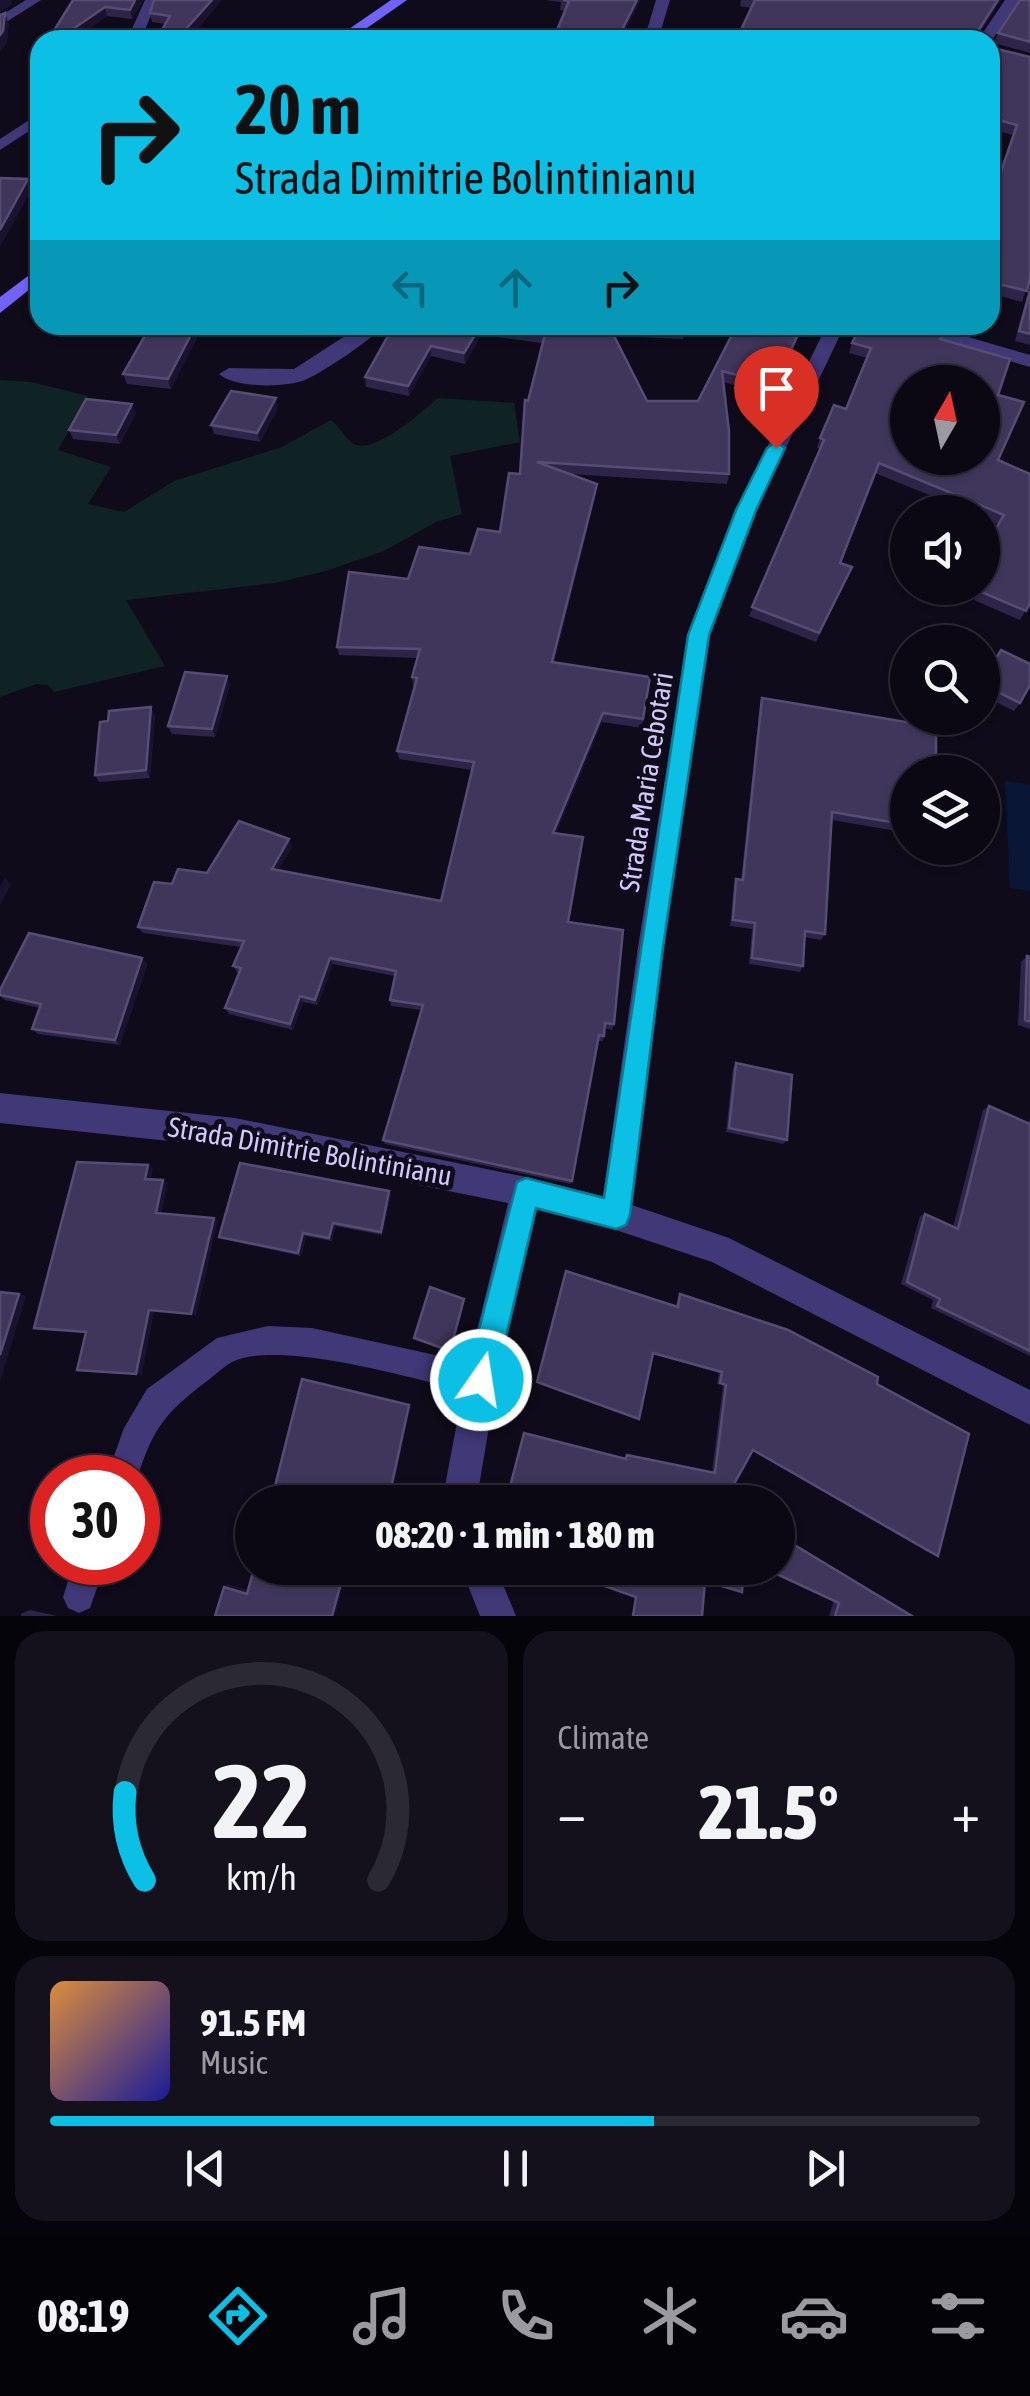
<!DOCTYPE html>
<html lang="en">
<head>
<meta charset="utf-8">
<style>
  :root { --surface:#0b0814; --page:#14111d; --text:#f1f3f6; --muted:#9a9aa0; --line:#2b2934; --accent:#0bbfe5 }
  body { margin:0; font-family:"Asap Condensed",sans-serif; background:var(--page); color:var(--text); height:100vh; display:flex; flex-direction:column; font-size:38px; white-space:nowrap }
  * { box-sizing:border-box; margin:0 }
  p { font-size:32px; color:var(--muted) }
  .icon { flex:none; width:55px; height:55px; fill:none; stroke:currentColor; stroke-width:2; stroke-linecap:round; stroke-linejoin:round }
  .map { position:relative; height:1616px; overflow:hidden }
  .drawer { display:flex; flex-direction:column; gap:15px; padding:15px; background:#06040b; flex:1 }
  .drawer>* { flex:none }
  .banner { position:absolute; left:30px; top:30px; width:970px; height:305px; border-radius:30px; box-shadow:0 2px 8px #0004,0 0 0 2px var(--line); background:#0bbfe5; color:#111; overflow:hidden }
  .needle { width:65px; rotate:9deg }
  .tools { position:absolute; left:890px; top:365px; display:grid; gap:20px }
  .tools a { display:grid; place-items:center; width:110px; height:110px; border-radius:50%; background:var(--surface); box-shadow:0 2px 8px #0004,0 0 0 2px var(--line); font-size:50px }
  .speed { position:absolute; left:30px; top:1455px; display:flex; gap:20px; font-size:50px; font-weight:700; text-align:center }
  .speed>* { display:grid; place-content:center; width:130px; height:130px; border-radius:50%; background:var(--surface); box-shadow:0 2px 8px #0004,0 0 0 2px var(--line); line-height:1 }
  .speed .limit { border:15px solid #d22; background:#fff; color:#111 }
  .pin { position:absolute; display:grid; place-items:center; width:85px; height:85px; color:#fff; margin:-102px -42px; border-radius:50% 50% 50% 0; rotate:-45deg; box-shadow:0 0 10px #0007 }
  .pin .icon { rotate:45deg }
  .me { position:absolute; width:110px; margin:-55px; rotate:13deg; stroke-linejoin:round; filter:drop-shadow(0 0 8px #0008) }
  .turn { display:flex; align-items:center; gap:35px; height:210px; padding:0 40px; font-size:45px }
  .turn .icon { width:130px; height:130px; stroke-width:2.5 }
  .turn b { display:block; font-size:70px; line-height:85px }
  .lanes { display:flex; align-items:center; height:95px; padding:0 40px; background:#0003; justify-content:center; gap:50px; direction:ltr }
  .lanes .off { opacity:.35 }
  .big { font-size:75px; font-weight:800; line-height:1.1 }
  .drawer .tile { flex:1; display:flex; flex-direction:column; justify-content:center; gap:15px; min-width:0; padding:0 35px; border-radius:30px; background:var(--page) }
  .drawer .dial { align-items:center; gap:0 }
  .dial svg { height:260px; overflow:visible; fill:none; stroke:var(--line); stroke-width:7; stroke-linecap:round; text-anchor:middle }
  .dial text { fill:var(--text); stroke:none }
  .song { display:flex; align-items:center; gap:30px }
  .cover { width:120px; height:120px; border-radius:15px; background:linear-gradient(135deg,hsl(30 70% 55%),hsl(240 70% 35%)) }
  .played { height:10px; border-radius:5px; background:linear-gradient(90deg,var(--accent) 65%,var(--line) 65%) }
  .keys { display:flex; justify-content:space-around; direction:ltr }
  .heat { display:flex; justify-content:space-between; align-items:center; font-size:55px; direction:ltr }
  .drawer .tiles { flex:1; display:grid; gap:15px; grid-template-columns:1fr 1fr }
  .tile:last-child { grid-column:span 2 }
  .trip { position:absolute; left:235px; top:1485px; width:560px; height:100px; border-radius:50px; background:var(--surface); box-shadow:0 2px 8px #0004,0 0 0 2px var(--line); font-weight:800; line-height:100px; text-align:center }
  .tabs { display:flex; height:160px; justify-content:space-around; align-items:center; background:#040308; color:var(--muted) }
  .tabs .icon { width:70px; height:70px }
  .tabs .active { color:var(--accent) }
  .tabs b { font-size:45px; color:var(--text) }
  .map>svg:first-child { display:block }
  .green { fill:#0f2324 }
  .water { fill:#0a1635 }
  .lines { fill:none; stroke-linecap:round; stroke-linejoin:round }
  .service { fill:#403877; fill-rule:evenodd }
  .minor { fill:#403877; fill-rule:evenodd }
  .secondary { fill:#7263f8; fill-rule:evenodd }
  .wall { fill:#2e2448 }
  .shaded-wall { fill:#1a132d }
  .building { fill:#40365b; stroke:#574c74; stroke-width:2.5; fill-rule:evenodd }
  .route { fill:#0bbfe5; stroke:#077c95; stroke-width:2.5 }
  .labels { text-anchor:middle; stroke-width:10; stroke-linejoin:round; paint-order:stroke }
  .street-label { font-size:28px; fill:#d2c7fc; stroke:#0f0b1a }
</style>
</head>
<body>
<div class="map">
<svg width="1030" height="1616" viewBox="0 0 1030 1616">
  <rect width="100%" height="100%" fill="#0f0b1a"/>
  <path class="green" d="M0,380L31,382L88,396L58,450L111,467L88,504L124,512L174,481L282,447L331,420C340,427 345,439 354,444C374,455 423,411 438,398L514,403L520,442L450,456L462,514L436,522L384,551L326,571L275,583L126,600L165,666L54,692L48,685L36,684L0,697Z"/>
  <path class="water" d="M1005,781L1030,785V891L1010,888Z"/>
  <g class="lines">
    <g class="service">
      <path d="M26,0H41L0,26V16Z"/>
      <path d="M145,0H157L141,40H127Z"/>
      <path d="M40,113V124L0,150V139Z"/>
      <path d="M268,1326L312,1328L481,1365L491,1370L496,1380L491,1390L481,1395C425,1382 281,1338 232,1362C223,1367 215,1375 207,1381C165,1413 154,1427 137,1478H106L124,1428L147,1389L217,1338Z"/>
      <path d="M74,1562H106L90,1608L79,1613L68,1608L63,1597Z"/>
    </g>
    <g class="minor">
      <path d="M656,0H670L658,40H644Z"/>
      <path d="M1005,0H1019L990,43L978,40Z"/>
      <path d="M362,325H384C370,341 325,371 305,380C285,388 234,388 219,374L229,368L294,369Z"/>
      <path d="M827,325H845L756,510L710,635L664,947L632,1205L729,1238L1030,1390V1425L712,1262L616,1230L537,1210L497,1380L479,1486L483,1502H449L445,1486L465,1380L508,1203L235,1148L0,1123V1093L235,1118L526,1177L603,1196L638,947L688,635L736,510Z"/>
      <path d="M897,325H927L1030,355V367L899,329Z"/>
      <path d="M461,1568H496L516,1616H480Z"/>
    </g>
    <g class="secondary">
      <path d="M391,0H407L350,40H333Z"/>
      <path d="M40,267V281L0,313V297Z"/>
    </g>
  </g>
  <g class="wall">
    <path d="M73,0H143L132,19L107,16L73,40H48Z"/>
    <path d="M154,0H222L187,40L165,24L152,22L150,13Z"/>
    <path d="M545,0H641L566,11L560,10L561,2Z"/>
    <path d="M741,0H1001L980,32L990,36L993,48L1030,57V278L1022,302L990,293V185L996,186L1013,135L994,130L996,124L990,123V40H738L739,34L751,8L740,6Z"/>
    <path d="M1030,0V53L994,43L998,33Z"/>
    <path d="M1030,284V345L1015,341Z"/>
    <path d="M151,325L171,389L127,384L123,374Z"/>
    <path d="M394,325H690L683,339L615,336L647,401H698L737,325L794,347L772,395L723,382L729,474L727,484L570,474L596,493L554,663L650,677L642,728L602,722L556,833L569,922L614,1024L612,1030L605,1028L603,1041H598L571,1184L385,1144L383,1140L421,1010L391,1006L390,1000L395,976L333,964L318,1005L303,1002L293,1030L229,1014L225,1008L239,973L237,972L233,966L241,947L143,933L138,927L172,884L207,873L289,839L292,847L278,870L441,901L472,770L399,759L397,751L415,686H413L412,677L417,658L339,655L337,647L408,579L470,554L500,532L520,474L528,401L542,343L481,335L465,364L431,356L409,396L366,387L365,377Z"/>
    <path d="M940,339L998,395V460L1030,603L1020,620L974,600L981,588H982V552L998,524L982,517V512H971L875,473L840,563L848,576L816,642L749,616L820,449L817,448L820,438L846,409L867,358L849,353L852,343Z"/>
    <path d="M132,404L136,413L120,444L73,439L69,430Z"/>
    <path d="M278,408L260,442L214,434L211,425Z"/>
    <path d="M982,681L1020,703L1014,711L982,695Z"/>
    <path d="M230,684L215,737L172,734L168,726Z"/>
    <path d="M762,698L908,772V833L832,820L825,934L821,940L804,937L803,966L800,972L749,964L752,929L730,926L734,886L736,879L741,880L760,706Z"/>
    <path d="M155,715L150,778L99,782L95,775Z"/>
    <path d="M1027,956L1030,957V1029L1018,1025L1021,962Z"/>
    <path d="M142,958L147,964L120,1045L38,1034L32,1029L40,1008L5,1000L0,996V990Z"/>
    <path d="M736,1063L787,1140L783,1144L726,1132L733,1068Z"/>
    <path d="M989,1106L1028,1123L1030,1117V1356L931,1308L933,1300L901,1284L920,1216L925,1214L953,1227L983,1110Z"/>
    <path d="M389,1191L391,1194L382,1235L336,1226L332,1241L306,1236L301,1256L223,1239L219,1237Z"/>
    <path d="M680,1294L877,1384L938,1556L931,1554L753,1451L723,1502L624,1458L626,1454L712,1472L723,1385L717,1384L719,1373L653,1354L537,1383L676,1306L678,1296Z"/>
    <path d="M834,1600L912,1616H829Z"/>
    <path d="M30,1610L57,1616H21L22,1613Z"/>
  </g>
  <g class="shaded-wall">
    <path d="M0,0H12L11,5L0,13Z"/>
    <path d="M135,0H143L132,19L130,10Z"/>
    <path d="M212,0H222L187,40H176Z"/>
    <path d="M637,0H641L620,40H617Z"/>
    <path d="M998,0H1001L975,40L978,31Z"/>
    <path d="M105,7L107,16L73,40H57Z"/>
    <path d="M5,13L9,25L7,43L0,52V35Z"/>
    <path d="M28,179L32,189L0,247V230Z"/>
    <path d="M196,325H204L171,389L168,379Z"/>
    <path d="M481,325V335L465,364L464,353Z"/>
    <path d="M797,337L794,347L772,395L774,385Z"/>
    <path d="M431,346V356L409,396L408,386Z"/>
    <path d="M276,398L278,408L260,442L257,433Z"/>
    <path d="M132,404L136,413L120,444L116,435Z"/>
    <path d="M597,484L596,493L552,671V662Z"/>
    <path d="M227,676L230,684L215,737L212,729Z"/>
    <path d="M151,707L155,715L150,778L146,770Z"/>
    <path d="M603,713L602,722L553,840V833Z"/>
    <path d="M289,839L292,847L275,876L272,869Z"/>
    <path d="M5,878L11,884L0,906V887Z"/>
    <path d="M142,958L147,964L120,1045L115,1040Z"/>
    <path d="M330,958L333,964L318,1005L315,1000Z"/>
    <path d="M300,996L303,1002L293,1030L290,1024Z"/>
    <path d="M148,1165L153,1169L150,1182L145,1179Z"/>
    <path d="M163,1180L168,1183L161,1216L156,1213Z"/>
    <path d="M389,1191L391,1194L382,1235L381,1232Z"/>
    <path d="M214,1218L218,1221L196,1316L191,1314Z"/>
    <path d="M333,1223L336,1226L332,1241L329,1238Z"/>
    <path d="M303,1233L306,1236L301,1256L298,1253Z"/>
    <path d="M19,1294L26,1296L0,1382V1355Z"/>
    <path d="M149,1310L154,1312L142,1375L136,1374Z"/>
    <path d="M306,1380L411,1405L390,1502H388Z"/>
    <path d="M345,1568H347L335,1616H332Z"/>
    <path d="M228,1584L251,1591L247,1594L224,1587Z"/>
  </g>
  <g class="building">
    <path d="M73,0H135L130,10L105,7L57,40H48Z"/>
    <path d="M154,0H212L176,40H156L170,16L150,13Z"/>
    <path d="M563,0H637L617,40H553L569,1Z"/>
    <path d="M755,0H998L978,31L990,36L993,48L1030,57V278L1027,291L990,282V185L996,186L1017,125L998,120L1001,115L990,112V40H746L748,35L739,34Z"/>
    <path d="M1020,0H1030V42L998,33Z"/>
    <path d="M5,13L3,31L0,35V15Z"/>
    <path d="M0,178L28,179L0,230Z"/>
    <path d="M1030,291V334L1019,331Z"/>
    <path d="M151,325H196L168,379L123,374Z"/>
    <path d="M394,325H687L685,329L609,326L647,401H698L737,325H751L797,337L774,385L722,371L729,431V474L537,462L597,484L552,662L650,677L643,719L603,713L553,833L583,837L568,922L623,930L614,1024L605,1023L604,1036L599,1035L572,1181L383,1140L423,1005L390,1000L396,971L330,958L315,1000L300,996L290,1024L225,1008L241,968L233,966L244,941L138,927L154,882L172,884L178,869L207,873L239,821L289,839L272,869L441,901L474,762L397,751L417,678L412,677L420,649L337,647L349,572L408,579L419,547L470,554L478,529L500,532L509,473L520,474L525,400L528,401L545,334L481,325L464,353L431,346L408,386L365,377Z"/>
    <path d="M861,325H911L943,334L940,339L1010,359L998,395L1024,402L998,460L1030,474V603L1026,611L979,591L986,578L982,577V552L1004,515L879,463L840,563L852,567L819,633L752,607L824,440L820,438L834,405L846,409L871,348L852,343ZM908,382H982V458H908Z"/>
    <path d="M231,391L276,398L257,433L211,425Z"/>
    <path d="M86,399L132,404L116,435L69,430Z"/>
    <path d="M1001,650L1030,664V685L1020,703L982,684V681Z"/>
    <path d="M185,672L227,676L212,729L168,726Z"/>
    <path d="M762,698L936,727V772H908V825L832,812L825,934L805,931L803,966L752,958L755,923L733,920L736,879L743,880Z"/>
    <path d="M151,707L146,770L95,775L100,722L108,721L109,711Z"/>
    <path d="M29,933L142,958L115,1040L32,1029L41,1004L0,995V990Z"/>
    <path d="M1027,956L1030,957V1022L1025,1020Z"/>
    <path d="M736,1063L792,1075L787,1140L729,1128Z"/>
    <path d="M989,1106L1030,1124V1351L937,1306L940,1299L907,1282L925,1214L958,1229Z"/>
    <path d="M77,1162L148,1165L145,1179L163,1180L156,1213L214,1218L191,1314L149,1310L136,1374L77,1370L86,1332L34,1328Z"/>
    <path d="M240,1163L389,1191L381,1232L333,1223L329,1238L303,1233L298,1253L219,1237Z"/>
    <path d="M566,1271L678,1307L680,1294L788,1330L878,1377L877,1384L969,1434L938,1556L753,1450L724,1502H506L524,1433L626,1459L627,1455L715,1473L726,1385L720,1383L722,1372L653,1353L639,1419L537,1382Z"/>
    <path d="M430,1287L464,1299L450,1351L414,1338Z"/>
    <path d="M0,1292L19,1294L0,1355Z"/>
    <path d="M302,1379L409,1405L388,1502H271Z"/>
    <path d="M778,1535L912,1616H835L839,1603L764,1568H778Z"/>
    <path d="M254,1568H345L332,1616H215L224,1587L247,1594Z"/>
    <path d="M554,1568H744L742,1592L705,1581L702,1616H633L636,1597Z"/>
  </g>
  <path class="route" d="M776,442L785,448L756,510L709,635L663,947L630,1215L626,1225L616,1229L536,1208L496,1380L492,1391L481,1395L471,1391L466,1380L517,1182L526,1178L604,1198L688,635L736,510L767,448Z"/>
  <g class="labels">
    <g class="street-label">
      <text transform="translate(646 782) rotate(-81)" y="10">Strada Maria Cebotari</text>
      <text transform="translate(310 1151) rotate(10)" y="10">Strada Dimitrie Bolintinianu</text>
    </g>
  </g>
</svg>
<div class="tools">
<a><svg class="needle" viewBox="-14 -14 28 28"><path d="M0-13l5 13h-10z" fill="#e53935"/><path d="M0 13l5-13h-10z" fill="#9a9aa0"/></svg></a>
<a><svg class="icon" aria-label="sound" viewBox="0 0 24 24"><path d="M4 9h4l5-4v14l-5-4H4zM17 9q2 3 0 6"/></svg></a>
<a><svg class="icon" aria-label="search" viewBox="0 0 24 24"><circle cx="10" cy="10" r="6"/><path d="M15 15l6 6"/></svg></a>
<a><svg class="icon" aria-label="layers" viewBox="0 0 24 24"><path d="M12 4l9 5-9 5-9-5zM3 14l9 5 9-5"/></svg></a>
</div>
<div class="speed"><div class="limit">30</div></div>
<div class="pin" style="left:776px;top:448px;background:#d93025"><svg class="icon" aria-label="arrive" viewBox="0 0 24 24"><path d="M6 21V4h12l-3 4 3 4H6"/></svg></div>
<svg class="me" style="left:481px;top:1380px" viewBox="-20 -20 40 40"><circle r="17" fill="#0bbfe5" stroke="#fff" stroke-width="3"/><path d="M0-11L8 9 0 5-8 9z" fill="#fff"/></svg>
<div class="trip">08:20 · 1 min · 180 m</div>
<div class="banner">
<div class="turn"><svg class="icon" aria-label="right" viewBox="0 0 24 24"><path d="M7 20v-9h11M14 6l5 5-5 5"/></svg><div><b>20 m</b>Strada Dimitrie Bolintinianu</div></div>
<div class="lanes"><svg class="icon off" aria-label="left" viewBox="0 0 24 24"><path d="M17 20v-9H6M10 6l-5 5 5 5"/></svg><svg class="icon off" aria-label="ahead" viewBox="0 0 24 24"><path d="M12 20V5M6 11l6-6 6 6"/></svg><svg class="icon" aria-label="right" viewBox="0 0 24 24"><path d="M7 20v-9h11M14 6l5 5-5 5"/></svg></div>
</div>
</div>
<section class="drawer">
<div class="tiles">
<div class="tile dial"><svg viewBox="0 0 100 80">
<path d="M14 69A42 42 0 1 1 86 69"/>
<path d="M14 69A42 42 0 0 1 8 42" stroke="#0bbfe5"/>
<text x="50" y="56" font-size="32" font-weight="700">22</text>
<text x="50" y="72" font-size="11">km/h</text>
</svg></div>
<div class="tile"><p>Climate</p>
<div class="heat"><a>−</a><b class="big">21.5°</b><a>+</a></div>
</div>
<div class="tile">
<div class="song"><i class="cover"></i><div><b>91.5 FM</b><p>Music</p></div></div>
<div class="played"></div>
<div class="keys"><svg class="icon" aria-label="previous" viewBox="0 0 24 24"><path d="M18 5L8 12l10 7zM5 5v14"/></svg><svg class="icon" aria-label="pause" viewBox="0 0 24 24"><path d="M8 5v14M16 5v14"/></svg><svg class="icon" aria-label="next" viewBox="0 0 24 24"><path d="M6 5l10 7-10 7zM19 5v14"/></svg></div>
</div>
</div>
</section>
<nav class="tabs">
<b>08:19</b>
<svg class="icon active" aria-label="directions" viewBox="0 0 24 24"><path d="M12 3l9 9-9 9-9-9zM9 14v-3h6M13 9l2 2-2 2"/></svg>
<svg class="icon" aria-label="music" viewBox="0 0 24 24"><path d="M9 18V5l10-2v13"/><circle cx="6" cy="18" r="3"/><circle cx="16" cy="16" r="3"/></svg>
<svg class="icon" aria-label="phone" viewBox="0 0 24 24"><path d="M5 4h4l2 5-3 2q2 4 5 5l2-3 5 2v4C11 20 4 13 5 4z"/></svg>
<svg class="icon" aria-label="climate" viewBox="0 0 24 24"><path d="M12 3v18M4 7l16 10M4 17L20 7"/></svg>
<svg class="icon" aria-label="car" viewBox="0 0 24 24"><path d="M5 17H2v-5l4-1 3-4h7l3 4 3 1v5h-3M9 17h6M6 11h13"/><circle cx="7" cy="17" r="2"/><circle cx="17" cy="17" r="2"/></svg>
<svg class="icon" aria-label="filters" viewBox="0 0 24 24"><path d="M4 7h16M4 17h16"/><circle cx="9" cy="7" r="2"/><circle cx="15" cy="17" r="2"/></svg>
</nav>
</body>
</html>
